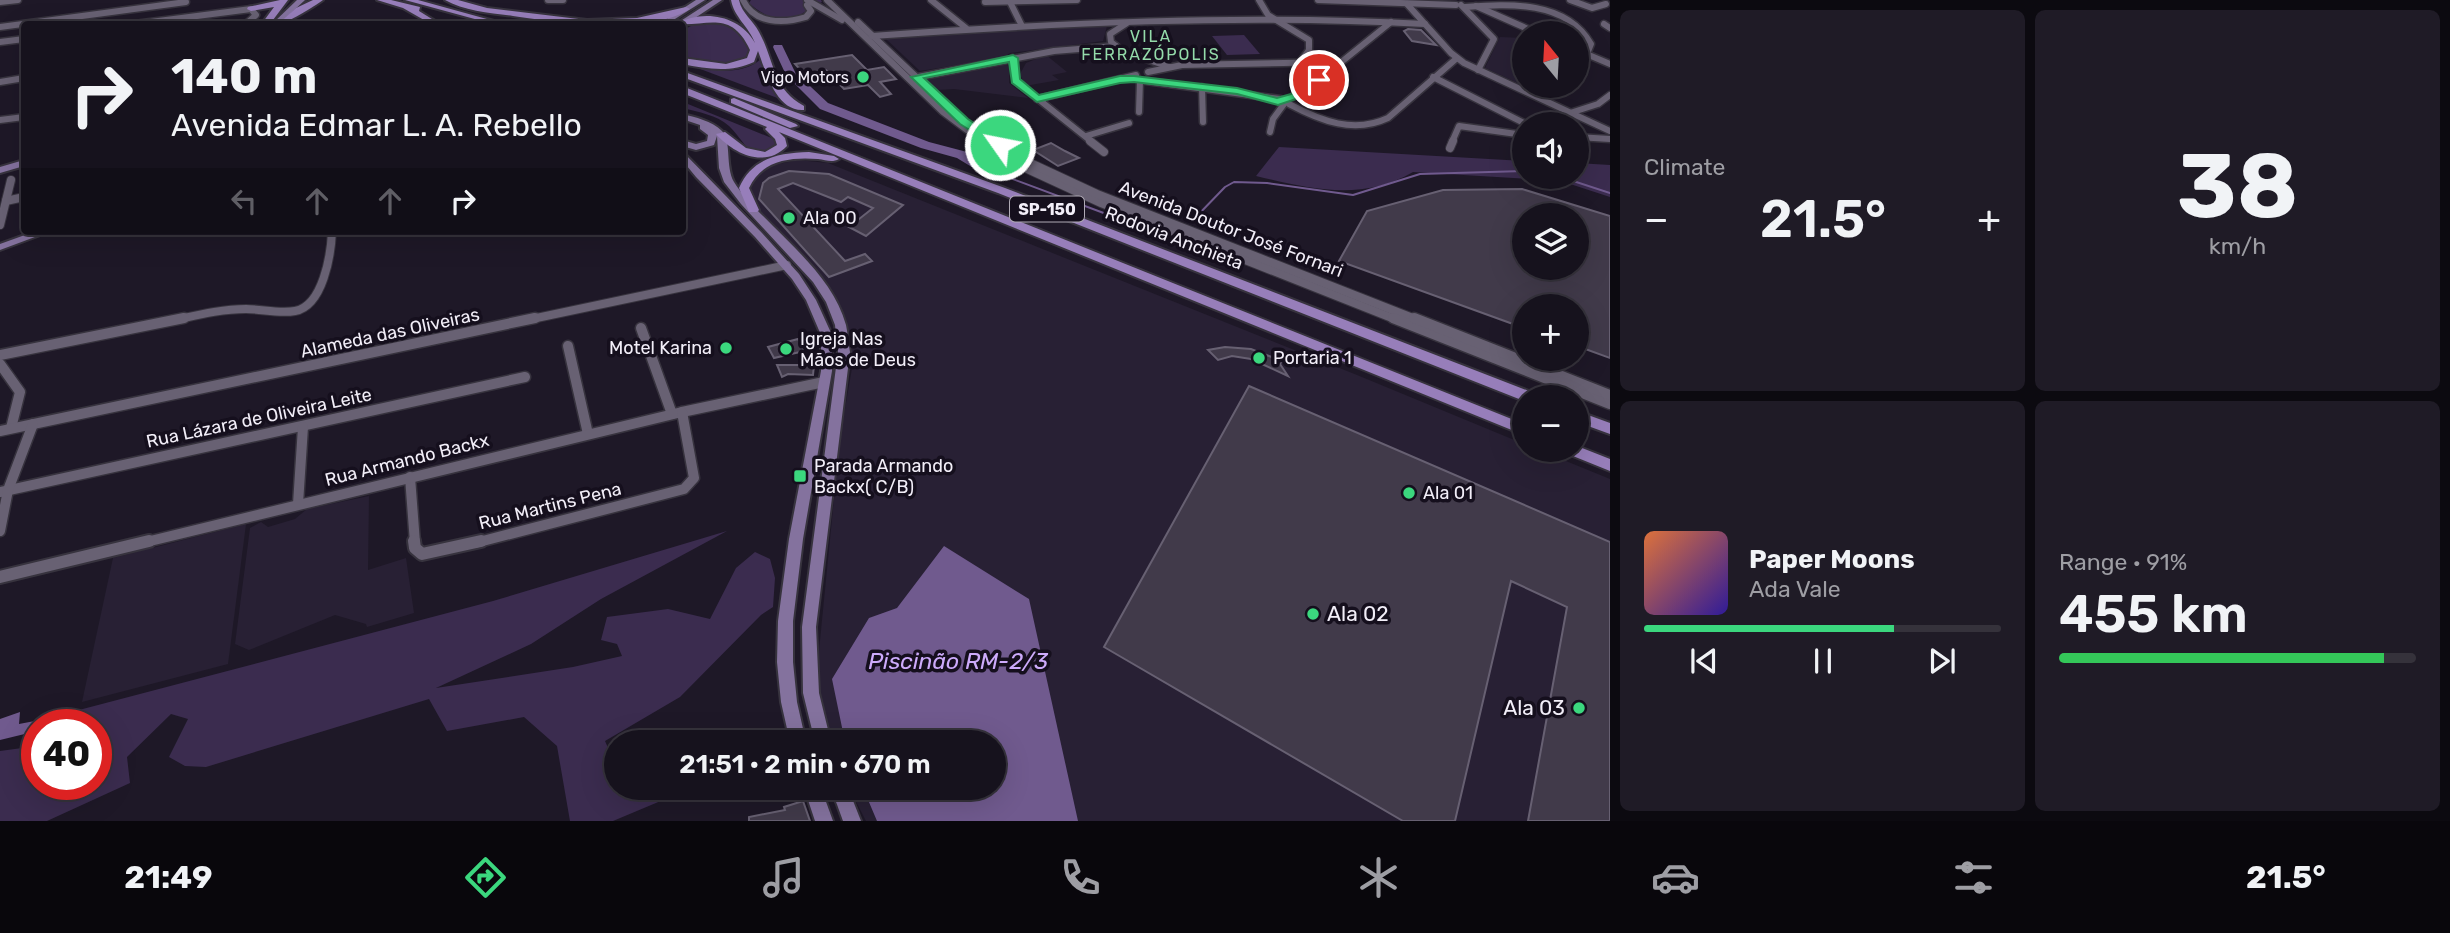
<!DOCTYPE html>
<html lang="en">
<head>
<meta charset="utf-8">
<style>
  :root { --surface:#16121d; --page:#1f1b26; --text:#f1f3f6; --muted:#9e9ea4; --line:#35323b; --accent:#3bd77e }
  body { margin:0; font-family:Rubik,sans-serif; background:var(--page); color:var(--text); height:100vh; display:flex; flex-direction:column; font-size:26px; white-space:nowrap }
  * { box-sizing:border-box; margin:0 }
  p { font-size:23px; color:var(--muted) }
  .icon { flex:none; width:38px; height:38px; fill:none; stroke:currentColor; stroke-width:2; stroke-linecap:round; stroke-linejoin:round }
  .map { position:relative; flex:1; overflow:hidden }
  .panel { display:flex; flex-direction:column; gap:10px; padding:10px; background:#0c0a10; width:840px }
  .panel>* { flex:none }
  .guide { position:absolute; left:21px; top:21px; width:665px; height:214px; border-radius:7px; box-shadow:0 7px 28px #0002,0 0 0 2px var(--line); background:#16121d; color:var(--text); overflow:hidden }
  .needle { width:46px; rotate:342deg }
  .tools { position:absolute; left:1512px; top:21px; display:grid; gap:14px }
  .tools a { display:grid; place-items:center; width:77px; height:77px; border-radius:50%; background:var(--surface); box-shadow:0 7px 28px #0002,0 0 0 2px var(--line); font-size:35px }
  .speed { position:absolute; left:21px; top:709px; display:flex; gap:14px; font-size:35px; font-weight:700; text-align:center }
  .speed>* { display:grid; place-content:center; width:91px; height:91px; border-radius:50%; background:var(--surface); box-shadow:0 7px 28px #0002,0 0 0 2px var(--line); line-height:1 }
  .speed .limit { border:10px solid #d22; background:#fff; color:#111 }
  .pin { position:absolute; display:grid; place-items:center; width:60px; height:60px; color:#fff; margin:-30px; border:4px solid #fff; border-radius:50%; box-shadow:0 2px 7px #0007 }
  .me { position:absolute; width:77px; margin:-38px; rotate:303deg; stroke-linejoin:round; filter:drop-shadow(0 0 5px #0008) }
  .turn { display:flex; align-items:center; gap:24px; height:147px; padding:0 35px; font-size:32px }
  .turn .icon { width:91px; height:91px; stroke-width:2.5 }
  .turn b { display:block; font-size:49px; line-height:60px }
  .lanes { display:flex; align-items:center; height:66px; padding:0 35px; background:#0003; justify-content:center; gap:35px; direction:ltr }
  .lanes .off { opacity:.35 }
  .big { font-size:52px; font-weight:600; line-height:1.1 }
  .panel .tile { flex:1; display:flex; flex-direction:column; justify-content:center; gap:10px; min-width:0; padding:0 24px; border-radius:10px; background:var(--page) }
  .panel .dial { align-items:center; gap:0 }
  .dial b { font-size:91px; line-height:1 }
  .song { display:flex; align-items:center; gap:21px }
  .cover { width:84px; height:84px; border-radius:10px; background:linear-gradient(135deg,hsl(20 70% 55%),hsl(250 70% 35%)) }
  .played { height:7px; border-radius:4px; background:linear-gradient(90deg,var(--accent) 70%,var(--line) 70%) }
  .keys { display:flex; justify-content:space-around; direction:ltr }
  .heat { display:flex; justify-content:space-between; align-items:center; font-size:38px; direction:ltr }
  .charge { height:10px; border-radius:5px; background:linear-gradient(90deg,#34c759 91%,var(--line) 0) }
  .panel .tiles { flex:1; display:grid; gap:10px; grid-template-columns:repeat(2,1fr) }
  .trip { position:absolute; left:604px; top:730px; width:402px; height:70px; border-radius:35px; background:var(--surface); box-shadow:0 7px 28px #0002,0 0 0 2px var(--line); font-weight:600; line-height:70px; text-align:center }
  .tabs { display:flex; height:112px; justify-content:space-around; align-items:center; background:#09070c; color:var(--muted) }
  .tabs .icon { width:49px; height:49px }
  .tabs .on { color:var(--accent) }
  .tabs b { font-size:32px; color:var(--text) }
  main { display:flex; flex:1; min-height:0 }
  .map>svg:first-child { display:block }
  .built { fill:#282034 }
  .green { fill:#3b2c4f }
  .water { fill:#705a8e }
  .lines { fill:none; stroke-linecap:round; stroke-linejoin:round }
  .stream { stroke:#705a8e; stroke-width:2 }
  .river { fill:#705a8e; fill-rule:evenodd }
  .building { fill:#413a4a; stroke:#676072; stroke-width:2; fill-rule:evenodd }
  .minor-far3-casing { stroke:#37333e; stroke-width:9 }
  .minor-far2-casing { stroke:#37333e; stroke-width:10 }
  .minor-far1-casing { stroke:#37333e; stroke-width:13 }
  .minor-casing { stroke:#37333e; stroke-width:16 }
  .major-casing { stroke:#37333e; stroke-width:4 }
  .highway-casing { stroke:#37333e; stroke-width:4 }
  .minor-far3 { stroke:#686173; stroke-width:6 }
  .minor-far2 { stroke:#686173; stroke-width:8 }
  .minor-far1 { stroke:#686173; stroke-width:10 }
  .minor { stroke:#686173; stroke-width:12 }
  .major { fill:#84729e; fill-rule:evenodd }
  .highway { fill:#977eba; fill-rule:evenodd }
  .route { fill:#3bd77e; stroke:#268c52; stroke-width:2 }
  .poi-dot { fill:#3bd77e; stroke:#150f1d; stroke-width:2.5 }
  .labels { text-anchor:middle; stroke-width:7; stroke-linejoin:round; paint-order:stroke }
  .far-neighbourhood-label { font-size:16px; letter-spacing:2px; fill:#94dbaa; stroke:#150f1d }
  .far-poi-label { font-size:16px; fill:#f2eef8; stroke:#150f1d; text-anchor:end }
  .shield { fill:#150f1d; stroke:#b0abb6; stroke-width:2 }
  .shield-label { font-size:16px; font-weight:bold; fill:#f2eef8 }
  .poi-label { font-size:18px; fill:#f2eef8; stroke:#150f1d; text-anchor:start }
  .street-label { font-size:18px; fill:#f2eef8; stroke:#150f1d }
  .near-poi-label { font-size:21px; fill:#f2eef8; stroke:#150f1d; text-anchor:start }
  .near-water-label { font-size:23px; font-style:italic; fill:#cdabfb; stroke:#150f1d }
</style>
</head>
<body>
<main>
<div class="map">
<svg width="1610" height="821" viewBox="0 0 1610 821">
  <rect width="100%" height="100%" fill="#1e1827"/>
  <g class="built">
    <path d="M1107,26L1103,41L1010,53L1002,58L920,71L886,39L1020,29Z"/>
    <path d="M1500,37L1524,38V86L1485,68Z"/>
    <path d="M1046,55L1067,72L1052,75L1059,80L1025,86L1020,74L1026,63Z"/>
    <path d="M1001,63L1007,64L1009,68V83L1028,98L954,89L937,90L924,77Z"/>
    <path d="M798,160L828,163L1357,375L1524,444V450H1539L1610,479V821H866L849,788H994V742H830L816,681L840,438L852,368L851,345L846,321L827,285L760,215L748,192L753,181L763,171L774,165Z"/>
    <path d="M369,496L368,570L406,558L414,613L367,627L366,624L335,615L249,650L235,644L250,528L261,522L268,527L295,519L307,509Z"/>
    <path d="M246,524L228,664L82,702L113,558Z"/>
  </g>
  <g class="green">
    <path d="M751,0H821L822,2C813,6 805,12 797,17C782,26 759,13 749,3Z"/>
    <path d="M724,21L743,32L753,52L744,62L720,65L683,59V30L699,22Z"/>
    <path d="M1244,35L1260,54L1227,55L1212,36Z"/>
    <path d="M761,59L771,83L783,100L695,67C717,71 743,75 761,59Z"/>
    <path d="M683,102L774,139L777,145C748,163 746,142 729,126C717,115 698,112 683,108Z"/>
    <path d="M1279,147L1524,161V177H1577V163L1610,165V197L1561,181L1413,172C1361,202 1311,189 1256,176Z"/>
    <path d="M727,531L601,599L531,644L436,688L573,667L622,656L617,644L601,640L607,617L668,609L710,619L736,568L755,552L770,559L775,578L773,607L761,615L680,697L605,741L616,766V788H672L675,795L613,821H570L557,746L524,717L447,731L429,699L206,767L185,766L169,757L188,719L171,714L127,757L130,783L47,821H0V751L37,746V784H96V724H63L79,710L493,601Z"/>
  </g>
  <g class="water">
    <path d="M944,546L1029,599L1078,821H877L863,788H994V742H845L832,679L869,618L897,608Z"/>
    <path d="M20,712L19,724L40,720L37,731L0,740V719Z"/>
  </g>
  <g class="lines">
    <g class="stream">
      <path d="M975,165L1109,215"/>
      <path d="M1561,177L1610,193"/>
      <path d="M1196,217L1225,187L1234,182L1267,183L1353,195L1420,174L1524,171"/>
    </g>
    <path class="river" d="M774,45H782L795,72L828,103L929,142L967,152L982,165L975,169L957,158L921,148L820,109L786,75L773,47Z"/>
  </g>
  <g class="building">
    <path d="M1408,29L1421,30L1436,45L1412,41L1404,31Z"/>
    <path d="M852,55L867,70L884,67L896,79L880,82L891,94L880,97L868,85L844,89L826,70L804,74L795,64Z"/>
    <path d="M1051,143L1065,151L1079,158L1058,166L1033,150Z"/>
    <path d="M789,171L829,174L903,205L866,236L849,227L873,208L848,197L841,202L793,183L778,189L845,261L865,254L872,261L829,277L759,199L763,183L769,178Z"/>
    <path d="M1522,189L1610,216V358L1577,346V306H1524V328L1339,261L1367,211L1443,190ZM1524,215H1577V268H1524Z"/>
    <path d="M798,339L804,351L774,358L768,347Z"/>
    <path d="M1225,347L1251,349L1282,361L1280,364L1288,376L1251,359L1232,356L1218,360L1208,350Z"/>
    <path d="M777,365H814L813,375L788,374L782,377Z"/>
    <path d="M1249,386L1610,542V821H1528L1567,607L1511,581L1455,821H1403L1104,647Z"/>
    <path d="M803,801L810,821H749V817L785,810L784,807Z"/>
  </g>
  <g class="lines">
    <g class="minor-far3-casing">
      <g id="minor-far3">
        <path d="M548,0H563"/>
        <path d="M743,0C754,24 783,24 806,17L811,11L807,5"/>
        <path d="M807,0L842,20"/>
        <path d="M827,0L943,112L983,142"/>
        <path d="M931,0L966,28"/>
        <path d="M1009,0L1021,24"/>
        <path d="M1259,0L1268,15L1309,40V50L1300,62"/>
        <path d="M1318,0L1456,5"/>
        <path d="M1570,0L1592,8L1606,4"/>
        <path d="M0,2L18,0"/>
        <path d="M985,2L1077,0"/>
        <path d="M1407,4L1451,53L1464,63L1610,131"/>
        <path d="M1461,5L1494,39L1478,70"/>
        <path d="M1476,6L1537,33"/>
        <path d="M1465,7C1509,4 1566,0 1591,44L1587,54"/>
        <path d="M858,22L962,120"/>
        <path d="M135,24L251,9L256,15L246,24"/>
        <path d="M1604,24L1610,28"/>
        <path d="M0,27L186,2"/>
        <path d="M872,36C1057,23 1240,14 1425,24"/>
        <path d="M0,42L24,39"/>
        <path d="M1112,48L1170,67"/>
        <path d="M1121,50L1111,42L1110,34L1127,23"/>
        <path d="M1577,50L1610,64"/>
        <path d="M1013,58L1017,82L1092,142"/>
        <path d="M1148,72L1182,65L1338,62"/>
        <path d="M1433,77L1526,124"/>
        <path d="M913,78L1054,51L1116,46"/>
        <path d="M1146,81L1280,99"/>
        <path d="M0,82L24,78"/>
        <path d="M1202,87L1203,122"/>
        <path d="M1037,99L1136,75"/>
        <path d="M1287,100L1319,80L1391,22"/>
        <path d="M1289,104C1321,121 1354,134 1388,118L1457,58"/>
        <path d="M1139,112L1140,80"/>
        <path d="M1570,113L1598,104L1610,95"/>
        <path d="M0,120L24,117"/>
        <path d="M1270,132L1273,119L1284,104"/>
        <path d="M1086,136L1129,123"/>
        <path d="M986,137L995,142"/>
        <path d="M1577,137L1610,139"/>
        <path d="M1452,142L1459,126L1524,135"/>
      </g>
    </g>
    <g class="minor-far2-casing">
      <g id="minor-far2">
        <path d="M981,141L1023,167L1101,203L1397,320"/>
        <path d="M992,141L1026,161L1097,194L1418,320"/>
        <path d="M1090,141L1104,152"/>
        <path d="M1450,148L1453,141"/>
        <path d="M6,201L24,197"/>
        <path d="M0,225L11,180"/>
        <path d="M175,320C198,315 222,309 246,309C262,309 279,314 295,311C323,306 331,255 332,231"/>
        <path d="M527,320L787,265"/>
      </g>
    </g>
    <g class="minor-far1-casing">
      <g id="minor-far1">
        <path d="M1393,318L1610,404"/>
        <path d="M1414,318L1610,395"/>
        <path d="M641,328L672,414"/>
        <path d="M568,346L588,434"/>
        <path d="M0,355L184,318"/>
        <path d="M0,364L20,392L11,428"/>
        <path d="M0,431L535,318"/>
        <path d="M410,477L415,543"/>
        <path d="M0,492L525,377"/>
        <path d="M298,504L303,427"/>
        <path d="M0,531L8,490L33,424"/>
        <path d="M142,543L682,412L824,382"/>
        <path d="M475,543L684,489L694,478L682,412"/>
      </g>
    </g>
    <g class="minor-casing">
      <g id="minor">
        <path d="M414,541L415,548L422,554L481,541"/>
        <path d="M0,577L149,541"/>
      </g>
    </g>
    <g class="major-casing">
      <g id="major">
        <path d="M297,0H305L279,24H272Z"/>
        <path d="M696,0H705L667,24H659Z"/>
        <path d="M713,0H722L683,26L676,24Z"/>
        <path d="M682,114C695,117 712,121 722,131C732,142 725,166 734,182C744,198 760,213 773,226C802,255 835,285 846,325C848,334 848,343 850,352L816,627L819,693L831,742H815L803,693L802,627L838,352L835,325L826,302L813,282L741,204L724,182L719,168L717,136L714,145L696,150L682,146V140L696,144L707,141L708,135L700,129V125L682,119Z"/>
        <path d="M682,151L762,233L799,274L816,300L832,335V371L803,539L793,621V662L797,702L806,742H790L781,702L777,662L778,621L789,539L821,371V335L806,300L792,279L755,237L696,177L682,160Z"/>
        <path d="M24,160V166L0,173V167Z"/>
        <path d="M36,231H51L0,250V244Z"/>
        <path d="M804,788H821L833,821H815Z"/>
        <path d="M831,788H848L861,821H843Z"/>
      </g>
    </g>
    <g class="highway-casing">
      <g id="highway">
        <path d="M280,0H288L270,24L244,23L248,20L263,22L274,7L251,11L247,9L248,7Z"/>
        <path d="M313,0H323C315,6 286,24 278,24L296,8Z"/>
        <path d="M377,0H391L420,7L419,11L440,24H431L403,8Z"/>
        <path d="M405,0H418L505,24H493Z"/>
        <path d="M445,0H458L487,8L587,20L637,18L686,7L690,9C647,36 561,23 513,16C491,13 464,11 445,0Z"/>
        <path d="M731,0H739C742,14 753,20 759,32C775,61 772,89 804,106V110C776,112 766,72 758,51L754,62C730,73 708,69 682,64V58L726,64L747,58L750,50C731,9 707,27 676,24C702,9 740,15 755,43C749,27 734,17 731,0Z"/>
        <path d="M682,71L1005,188L1534,393L1536,397H1524V401L998,193L682,77Z"/>
        <path d="M682,86L1524,424V435L779,132L785,138L787,146C765,169 734,154 716,134L725,132L746,148L765,152L777,145L775,139L765,129L767,127L682,93Z"/>
        <path d="M734,98L796,124L798,126L790,128L731,103V99Z"/>
        <path d="M809,152L834,156L839,159C832,163 826,160 818,159C790,157 762,160 749,188L759,210L757,212H749L739,188C752,158 778,153 809,152Z"/>
        <path d="M1577,411L1610,423V434L1577,422Z"/>
        <path d="M1577,446L1610,459V471L1568,454L1566,450H1577Z"/>
      </g>
    </g>
    <use href="#minor-far3" class="minor-far3"/>
    <use href="#minor-far2" class="minor-far2"/>
    <use href="#minor-far1" class="minor-far1"/>
    <use href="#minor" class="minor"/>
    <use href="#major" class="major"/>
    <use href="#highway" class="highway"/>
  </g>
  <path class="route" d="M1013,55L1018,58L1020,79L1039,95L1120,76H1134L1237,88L1277,98L1291,94L1315,78L1324,80L1299,98L1278,105L1237,94L1134,82L1120,83L1037,102L1012,83L1009,62L924,78L968,119L1004,143V148L1000,149L960,124L911,77Z"/>
  <g class="poi-dot">
    <circle cx="863" cy="77" r="7"/>
    <circle cx="789" cy="218" r="7"/>
    <circle cx="726" cy="348" r="7"/>
    <circle cx="786" cy="349" r="7"/>
    <circle cx="1259" cy="358" r="7"/>
    <rect x="793" y="469" width="14" height="14" rx="3.5"/>
    <circle cx="1409" cy="493" r="7"/>
    <circle cx="1313" cy="614" r="7"/>
    <circle cx="1579" cy="708" r="7"/>
  </g>
  <g class="labels">
    <g class="far-neighbourhood-label">
      <text x="1151" y="42">VILA<tspan x="1151" dy="18">FERRAZÓPOLIS</tspan></text>
    </g>
    <g class="far-poi-label">
      <text x="849" y="83">Vigo Motors</text>
    </g>
    <rect class="shield" x="1010" y="196.5" width="74" height="25" rx="5"/>
    <g class="shield-label">
      <text x="1047" y="215">SP-150</text>
    </g>
    <g class="poi-label">
      <text x="803" y="224">Ala 00</text>
      <text x="800" y="345">Igreja Nas<tspan x="800" dy="21">Mãos de Deus</tspan></text>
      <text x="712" y="354" text-anchor="end">Motel Karina</text>
      <text x="1273" y="364">Portaria 1</text>
      <text x="814" y="472">Parada Armando<tspan x="814" dy="21">Backx( C/B)</tspan></text>
      <text x="1423" y="499">Ala 01</text>
    </g>
    <g class="street-label">
      <text transform="translate(1231 229) rotate(21)" y="6">Avenida Doutor José Fornari</text>
      <text transform="translate(1174 238) rotate(21)" y="6">Rodovia Anchieta</text>
      <text transform="translate(390 333) rotate(-12)" y="6">Alameda das Oliveiras</text>
      <text transform="translate(259 418) rotate(-12)" y="6">Rua Lázara de Oliveira Leite</text>
      <text transform="translate(407 460) rotate(-14)" y="6">Rua Armando Backx</text>
      <text transform="translate(550 506) rotate(-14)" y="6">Rua Martins Pena</text>
    </g>
    <g class="near-poi-label">
      <text x="1327" y="621">Ala 02</text>
      <text x="1565" y="715" text-anchor="end">Ala 03</text>
    </g>
    <g class="near-water-label">
      <text x="958" y="669">Piscinão RM-2/3</text>
    </g>
  </g>
</svg>
<div class="tools">
<a><svg class="needle" viewBox="-14 -14 28 28"><path d="M0-13l5 13h-10z" fill="#e53935"/><path d="M0 13l5-13h-10z" fill="#9e9ea4"/></svg></a>
<a><svg class="icon" aria-label="sound" viewBox="0 0 24 24"><path d="M4 9h4l5-4v14l-5-4H4zM17 9q2 3 0 6"/></svg></a>
<a><svg class="icon" aria-label="layers" viewBox="0 0 24 24"><path d="M12 4l9 5-9 5-9-5zM3 14l9 5 9-5"/></svg></a>
<a>+</a>
<a>−</a>
</div>
<div class="speed"><div class="limit">40</div></div>
<div class="pin" style="left:1319px;top:80px;background:#d93025"><svg class="icon" aria-label="arrive" viewBox="0 0 24 24"><path d="M6 21V4h12l-3 4 3 4H6"/></svg></div>
<svg class="me" style="left:1000px;top:145px" viewBox="-20 -20 40 40"><circle r="17" fill="#3bd77e" stroke="#fff" stroke-width="3"/><path d="M0-11L8 9 0 5-8 9z" fill="#fff"/></svg>
<div class="trip">21:51 · 2 min · 670 m</div>
<div class="guide">
<div class="turn"><svg class="icon" aria-label="right" viewBox="0 0 24 24"><path d="M7 20v-9h11M14 6l5 5-5 5"/></svg><div><b>140 m</b>Avenida Edmar L. A. Rebello</div></div>
<div class="lanes"><svg class="icon off" aria-label="left" viewBox="0 0 24 24"><path d="M17 20v-9H6M10 6l-5 5 5 5"/></svg><svg class="icon off" aria-label="ahead" viewBox="0 0 24 24"><path d="M12 20V5M6 11l6-6 6 6"/></svg><svg class="icon off" aria-label="ahead" viewBox="0 0 24 24"><path d="M12 20V5M6 11l6-6 6 6"/></svg><svg class="icon" aria-label="right" viewBox="0 0 24 24"><path d="M7 20v-9h11M14 6l5 5-5 5"/></svg></div>
</div>
</div>
<section class="panel">
<div class="tiles">
<div class="tile"><p>Climate</p>
<div class="heat"><a>−</a><b class="big">21.5°</b><a>+</a></div>
</div>
<div class="tile dial"><b>38</b><p>km/h</p></div>
<div class="tile">
<div class="song"><i class="cover"></i><div><b>Paper Moons</b><p>Ada Vale</p></div></div>
<div class="played"></div>
<div class="keys"><svg class="icon" aria-label="previous" viewBox="0 0 24 24"><path d="M18 5L8 12l10 7zM5 5v14"/></svg><svg class="icon" aria-label="pause" viewBox="0 0 24 24"><path d="M8 5v14M16 5v14"/></svg><svg class="icon" aria-label="next" viewBox="0 0 24 24"><path d="M6 5l10 7-10 7zM19 5v14"/></svg></div>
</div>
<div class="tile"><p>Range · 91%</p><b class="big">455 km</b><div class="charge"></div></div>
</div>
</section>
</main>
<nav class="tabs">
<b>21:49</b>
<svg class="icon on" aria-label="directions" viewBox="0 0 24 24"><path d="M12 3l9 9-9 9-9-9zM9 14v-3h6M13 9l2 2-2 2"/></svg>
<svg class="icon" aria-label="music" viewBox="0 0 24 24"><path d="M9 18V5l10-2v13"/><circle cx="6" cy="18" r="3"/><circle cx="16" cy="16" r="3"/></svg>
<svg class="icon" aria-label="phone" viewBox="0 0 24 24"><path d="M5 4h4l2 5-3 2q2 4 5 5l2-3 5 2v4C11 20 4 13 5 4z"/></svg>
<svg class="icon" aria-label="climate" viewBox="0 0 24 24"><path d="M12 3v18M4 7l16 10M4 17L20 7"/></svg>
<svg class="icon" aria-label="car" viewBox="0 0 24 24"><path d="M5 17H2v-5l4-1 3-4h7l3 4 3 1v5h-3M9 17h6M6 11h13"/><circle cx="7" cy="17" r="2"/><circle cx="17" cy="17" r="2"/></svg>
<svg class="icon" aria-label="filters" viewBox="0 0 24 24"><path d="M4 7h16M4 17h16"/><circle cx="9" cy="7" r="2"/><circle cx="15" cy="17" r="2"/></svg>
<b>21.5°</b>
</nav>
</body>
</html>
